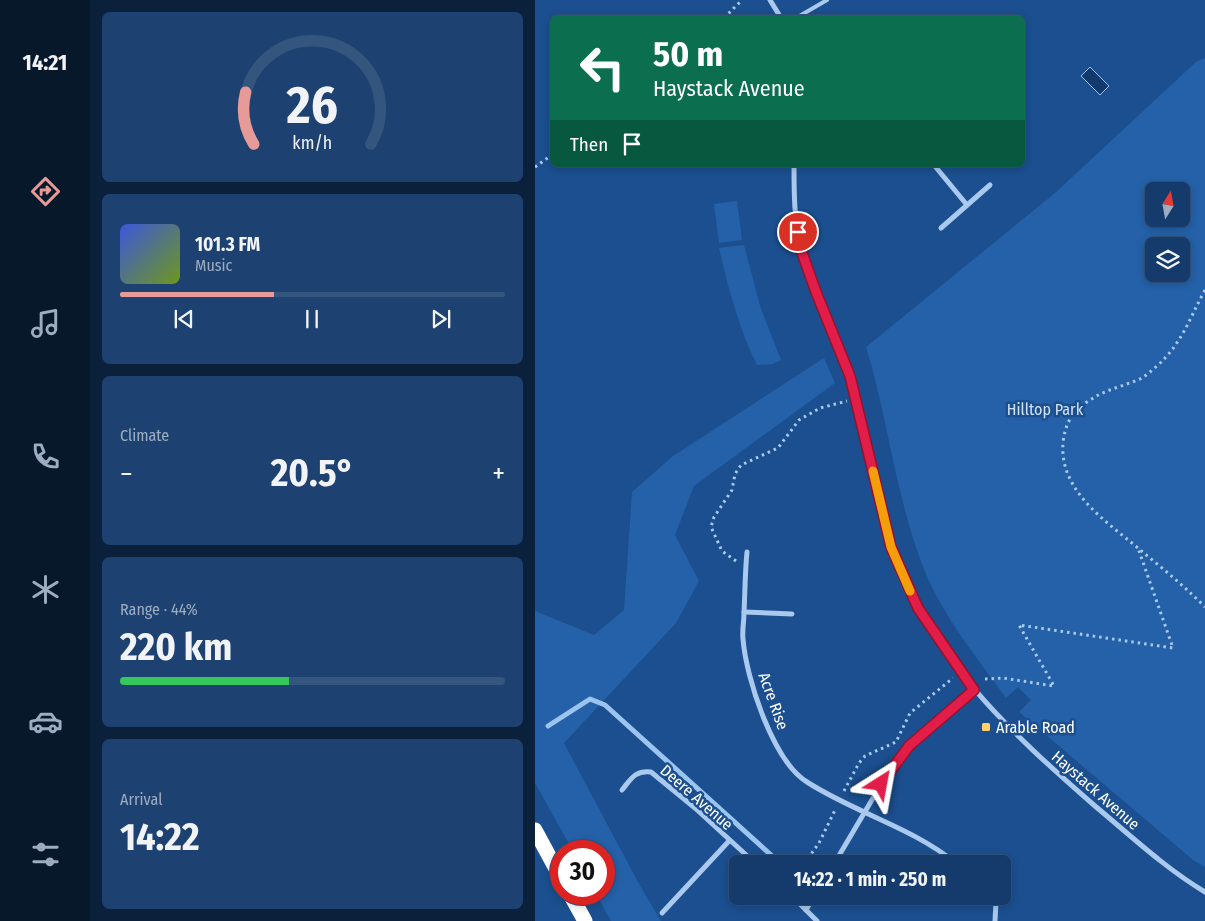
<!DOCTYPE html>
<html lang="en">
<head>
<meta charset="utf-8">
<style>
  :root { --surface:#143b6b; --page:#1d4271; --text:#f1f3f6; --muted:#9dadc1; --line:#33557e; --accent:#e69b98 }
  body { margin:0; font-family:"Fira Sans Condensed",sans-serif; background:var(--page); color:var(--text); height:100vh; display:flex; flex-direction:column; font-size:19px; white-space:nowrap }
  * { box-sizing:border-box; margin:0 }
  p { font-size:16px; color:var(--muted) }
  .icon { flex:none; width:28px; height:28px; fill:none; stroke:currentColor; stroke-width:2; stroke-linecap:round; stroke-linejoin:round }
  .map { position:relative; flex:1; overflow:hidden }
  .details { display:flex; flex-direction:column; gap:12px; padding:12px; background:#0b203b; width:445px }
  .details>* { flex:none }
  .top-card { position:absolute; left:15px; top:15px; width:475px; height:152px; border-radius:8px; box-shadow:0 2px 8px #0003,0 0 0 1px var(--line); background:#0b6e4f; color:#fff; overflow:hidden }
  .needle { width:32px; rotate:11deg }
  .tools { position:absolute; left:610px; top:182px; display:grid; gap:10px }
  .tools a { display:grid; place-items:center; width:45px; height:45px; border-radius:8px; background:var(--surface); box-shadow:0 2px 8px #0003,0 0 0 1px var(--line); font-size:25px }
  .speed { position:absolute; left:15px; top:840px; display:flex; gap:10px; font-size:25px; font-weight:700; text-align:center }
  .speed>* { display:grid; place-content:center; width:65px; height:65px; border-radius:50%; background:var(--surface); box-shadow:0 2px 8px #0003,0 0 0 1px var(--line); line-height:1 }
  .speed .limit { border:8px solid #d22; background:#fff; color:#111 }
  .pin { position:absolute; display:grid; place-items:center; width:42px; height:42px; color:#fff; margin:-21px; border:2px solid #fff; border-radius:50%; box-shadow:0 1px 5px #0007 }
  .me { position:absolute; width:55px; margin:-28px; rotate:34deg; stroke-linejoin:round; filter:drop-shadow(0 0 4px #0008) }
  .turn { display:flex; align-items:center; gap:18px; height:105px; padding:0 20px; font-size:22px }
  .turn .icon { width:65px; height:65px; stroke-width:2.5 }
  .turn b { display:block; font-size:35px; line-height:42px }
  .then { display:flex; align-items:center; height:48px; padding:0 20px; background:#0003; gap:10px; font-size:19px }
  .big { font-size:38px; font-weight:700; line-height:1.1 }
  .details .widget { flex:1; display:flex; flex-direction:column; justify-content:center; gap:8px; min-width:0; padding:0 18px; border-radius:8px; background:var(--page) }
  .details .dial { align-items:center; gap:0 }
  .dial svg { height:130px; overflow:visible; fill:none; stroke:var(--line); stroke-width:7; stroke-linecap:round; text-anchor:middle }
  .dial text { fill:var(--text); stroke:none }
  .song { display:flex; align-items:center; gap:15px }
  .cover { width:60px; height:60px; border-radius:8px; background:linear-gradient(135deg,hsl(230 70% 55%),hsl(80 70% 35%)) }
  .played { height:5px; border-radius:2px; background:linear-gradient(90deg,var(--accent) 40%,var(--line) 40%) }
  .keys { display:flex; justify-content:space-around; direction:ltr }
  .heat { display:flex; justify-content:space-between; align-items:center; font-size:28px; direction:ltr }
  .charge { height:8px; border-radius:4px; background:linear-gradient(90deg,#34c759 44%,var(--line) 0) }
  .trip { position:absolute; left:194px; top:855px; width:282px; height:50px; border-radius:8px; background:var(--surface); box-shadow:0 2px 8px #0003,0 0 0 1px var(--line); font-weight:700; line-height:50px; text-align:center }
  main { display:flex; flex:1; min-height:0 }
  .menu { display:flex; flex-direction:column; width:90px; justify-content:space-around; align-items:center; background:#08182b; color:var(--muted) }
  .menu .icon { width:35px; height:35px }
  .menu .current { color:var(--accent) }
  .menu b { font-size:22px; color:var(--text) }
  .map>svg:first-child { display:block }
  .green { fill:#2461a8; fill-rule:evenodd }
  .water { fill:#123a6d; stroke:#9cc4f0 }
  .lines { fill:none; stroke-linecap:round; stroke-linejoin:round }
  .stream { stroke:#9cc4f0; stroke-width:5 }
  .path { stroke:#a9c9ee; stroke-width:3; stroke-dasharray:2.5 4; stroke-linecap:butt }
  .lane { stroke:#a9c9ee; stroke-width:4 }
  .street { stroke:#a9c9ee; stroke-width:5 }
  .highway { stroke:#fff; stroke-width:15 }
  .route-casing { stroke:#92132f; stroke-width:12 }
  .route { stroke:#e11d48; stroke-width:9 }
  .slow { stroke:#f59e0b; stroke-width:9 }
  .poi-dot { fill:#ffd166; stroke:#1b4f8f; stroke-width:2 }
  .labels { text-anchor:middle; stroke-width:5; stroke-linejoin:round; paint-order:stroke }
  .park-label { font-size:16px; fill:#cfe3fa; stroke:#1b4f8f }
  .street-label { font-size:16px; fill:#fff; stroke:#1b4f8f }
  .poi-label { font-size:16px; fill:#fff; stroke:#1b4f8f; text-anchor:start }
</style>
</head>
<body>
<main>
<nav class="menu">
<b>14:21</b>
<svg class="icon current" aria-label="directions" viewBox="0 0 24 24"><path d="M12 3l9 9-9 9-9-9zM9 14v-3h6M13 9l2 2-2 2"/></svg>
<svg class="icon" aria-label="music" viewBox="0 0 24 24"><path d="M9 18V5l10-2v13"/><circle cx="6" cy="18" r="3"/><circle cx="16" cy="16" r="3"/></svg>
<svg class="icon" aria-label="phone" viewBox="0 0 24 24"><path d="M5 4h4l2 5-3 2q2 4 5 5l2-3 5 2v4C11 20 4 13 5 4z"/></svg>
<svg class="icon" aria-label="climate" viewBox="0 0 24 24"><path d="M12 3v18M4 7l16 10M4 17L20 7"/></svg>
<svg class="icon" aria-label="car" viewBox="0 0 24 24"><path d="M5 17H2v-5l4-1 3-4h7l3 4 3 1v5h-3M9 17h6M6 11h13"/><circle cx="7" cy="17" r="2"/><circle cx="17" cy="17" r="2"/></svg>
<svg class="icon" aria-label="filters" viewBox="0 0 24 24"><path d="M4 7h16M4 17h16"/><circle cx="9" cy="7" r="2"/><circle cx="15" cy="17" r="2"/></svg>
</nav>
<section class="details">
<div class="widget dial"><svg viewBox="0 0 100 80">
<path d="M14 69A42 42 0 1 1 86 69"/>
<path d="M14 69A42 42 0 0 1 9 37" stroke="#e69b98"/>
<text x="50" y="56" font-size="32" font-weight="700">26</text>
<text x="50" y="72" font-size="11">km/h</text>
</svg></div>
<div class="widget">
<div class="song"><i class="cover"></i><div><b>101.3 FM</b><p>Music</p></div></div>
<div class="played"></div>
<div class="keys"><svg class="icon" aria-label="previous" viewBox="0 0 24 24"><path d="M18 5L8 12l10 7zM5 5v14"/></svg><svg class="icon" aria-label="pause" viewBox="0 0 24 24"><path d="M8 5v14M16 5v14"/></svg><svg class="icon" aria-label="next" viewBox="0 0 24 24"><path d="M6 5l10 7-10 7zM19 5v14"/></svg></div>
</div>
<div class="widget"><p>Climate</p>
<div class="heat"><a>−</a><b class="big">20.5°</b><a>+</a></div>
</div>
<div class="widget"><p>Range · 44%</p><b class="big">220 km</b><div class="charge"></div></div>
<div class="widget"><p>Arrival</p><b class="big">14:22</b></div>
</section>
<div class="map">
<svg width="670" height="921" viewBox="0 0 670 921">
  <rect width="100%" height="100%" fill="#1b4f8f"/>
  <g class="green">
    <path d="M670,58V867L658,860L484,712L496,700L483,687L471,698C443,659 410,619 391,574C361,502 354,422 331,347L520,193L662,61ZM619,191H646V219H619ZM619,246H646V274H619Z"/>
    <path d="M202,201L207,240L184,243L179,204Z"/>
    <path d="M209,245L225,306L246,360L238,364L222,365C204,329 193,287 184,248Z"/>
    <path d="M289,358L300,383L159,486L140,535L164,581L141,623L29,743L103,882L126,921H76L61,894H69V851H38L0,783V611L59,635L89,610L97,492L138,456Z"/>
  </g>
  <path class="water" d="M555,67L574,86L565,95L546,76Z"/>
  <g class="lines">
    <path class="stream" d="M13,726L55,699L70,705L246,864"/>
    <g class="path">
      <path d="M189,18L207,0"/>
      <path d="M0,167L18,154"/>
      <path d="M670,290C654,319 648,342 622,366C617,370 612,375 607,378C590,386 571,389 555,400C538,410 530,423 528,443C524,494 576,524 610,554C631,571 651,588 670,607"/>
      <path d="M201,561L187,551L176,527L179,517L197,490L200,474L206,465L243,448L264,420L285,408L312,401"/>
      <path d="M450,679L468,678L519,686L484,625L638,648L603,548"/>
      <path d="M309,791L324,763L330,756L361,742L375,713L418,678"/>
      <path d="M269,864L284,843L301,808"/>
    </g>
    <path class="lane" d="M261,18L292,0"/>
    <g class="street">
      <path d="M235,0L246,18"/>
      <path d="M259,165C259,192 259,221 266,248C276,292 300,332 314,374C318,385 319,397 322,408C333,454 341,504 357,548C395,659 475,732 560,806C596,836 630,868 670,892"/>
      <path d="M399,165L432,205"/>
      <path d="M406,228L455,185"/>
      <path d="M212,552C210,572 210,592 209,613C209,621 207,631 208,639C211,678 238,761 272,782C320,813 377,827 422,864"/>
      <path d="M209,612L257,614"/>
      <path d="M87,790C96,779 100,770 116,772L160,808L221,864"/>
      <path d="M299,864L354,771L374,746L439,690"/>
      <path d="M257,896L282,921"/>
      <path d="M458,896L461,902L460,921"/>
      <path d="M271,910L279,896"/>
      <path d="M127,913L194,841"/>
    </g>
    <g class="highway">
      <path d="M0,830L26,878"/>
      <path d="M35,894L50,921"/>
    </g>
  </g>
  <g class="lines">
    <g class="route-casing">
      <path id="route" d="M263,232L265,247L281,292L315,376L356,547L383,608L439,690L374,746L346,784"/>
    </g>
    <use href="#route" class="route"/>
    <path class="slow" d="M338,471L356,547L375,591"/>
  </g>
  <rect class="poi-dot" x="446" y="722" width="10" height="10" rx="2.5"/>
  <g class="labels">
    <g class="park-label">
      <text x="510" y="415">Hilltop Park</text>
    </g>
    <g class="street-label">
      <text transform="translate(239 701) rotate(70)" y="6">Acre Rise</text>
      <text transform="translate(561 790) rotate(41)" y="6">Haystack Avenue</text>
      <text transform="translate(162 797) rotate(41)" y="6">Deere Avenue</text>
    </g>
    <g class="poi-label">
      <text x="461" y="733">Arable Road</text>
    </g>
  </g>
</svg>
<div class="tools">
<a><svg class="needle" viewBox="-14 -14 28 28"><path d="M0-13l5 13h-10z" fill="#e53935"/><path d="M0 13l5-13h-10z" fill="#9dadc1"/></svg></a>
<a><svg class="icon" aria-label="layers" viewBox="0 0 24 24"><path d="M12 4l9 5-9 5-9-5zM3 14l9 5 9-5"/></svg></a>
</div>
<div class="speed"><div class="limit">30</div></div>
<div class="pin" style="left:263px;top:232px;background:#d93025"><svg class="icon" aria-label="arrive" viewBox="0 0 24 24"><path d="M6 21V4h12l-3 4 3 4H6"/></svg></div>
<svg class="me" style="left:346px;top:784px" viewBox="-20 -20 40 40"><path d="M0-17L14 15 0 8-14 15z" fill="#e11d48" stroke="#fff" stroke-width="4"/></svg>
<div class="trip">14:22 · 1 min · 250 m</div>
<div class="top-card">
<div class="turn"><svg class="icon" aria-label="left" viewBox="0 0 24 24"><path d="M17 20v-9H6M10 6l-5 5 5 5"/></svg><div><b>50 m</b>Haystack Avenue</div></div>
<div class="then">Then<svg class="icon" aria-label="arrive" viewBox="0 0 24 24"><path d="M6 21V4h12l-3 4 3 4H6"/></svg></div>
</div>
</div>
</main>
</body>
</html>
